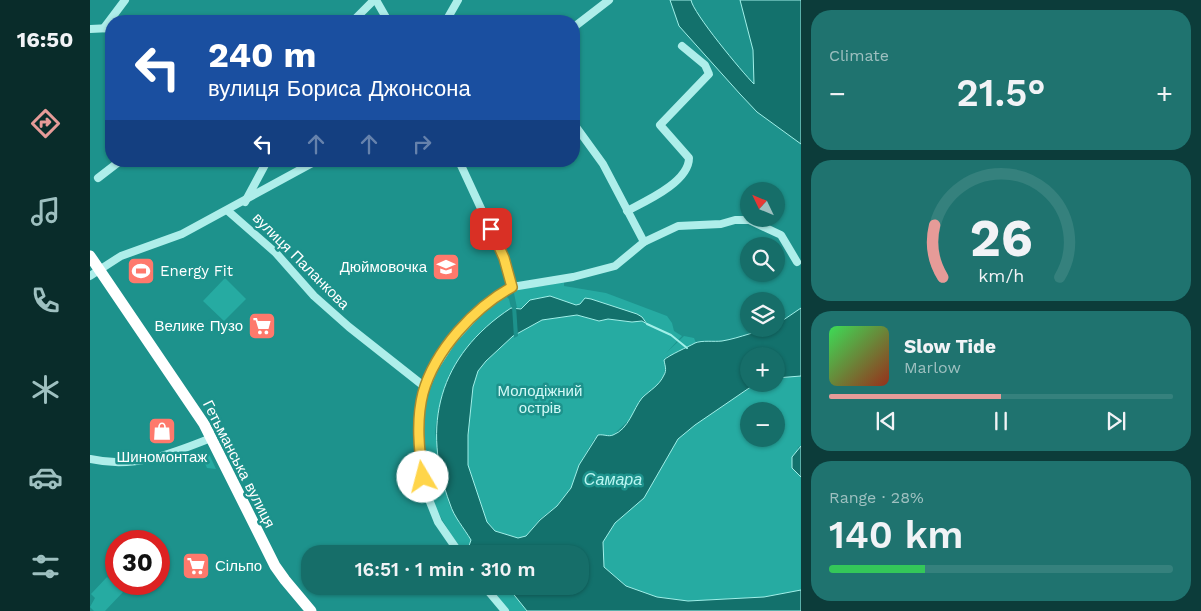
<!DOCTYPE html>
<html lang="en">
<head>
<meta charset="utf-8">
<style>
  :root { --surface:#166e69; --page:#1f736f; --text:#f1f3f6; --muted:#9ec0c0; --line:#35817d; --accent:#e69b98 }
  body { margin:0; font-family:"Work Sans",sans-serif; background:var(--page); color:var(--text); height:100vh; display:flex; flex-direction:column; font-size:19px; white-space:nowrap }
  * { box-sizing:border-box; margin:0 }
  p { font-size:16px; color:var(--muted) }
  .icon { flex:none; width:28px; height:28px; fill:none; stroke:currentColor; stroke-width:2; stroke-linecap:round; stroke-linejoin:round }
  .map { position:relative; flex:1; overflow:hidden }
  .drawer { display:flex; flex-direction:column; gap:10px; padding:10px; background:#0c3c3a; width:400px }
  .drawer>* { flex:none }
  .guide { position:absolute; left:15px; top:15px; width:475px; height:152px; border-radius:20px; box-shadow:0 1px 4px #0004; background:#1a4fa0; color:#fff; overflow:hidden }
  .needle { width:32px; rotate:313deg }
  .controls { position:absolute; left:650px; top:182px; display:grid; gap:10px }
  .controls a { display:grid; place-items:center; width:45px; height:45px; border-radius:50%; background:var(--surface); box-shadow:0 1px 4px #0004; font-size:25px }
  .speed { position:absolute; left:15px; top:530px; display:flex; gap:10px; font-size:25px; font-weight:700; text-align:center }
  .speed>* { display:grid; place-content:center; width:65px; height:65px; border-radius:50%; background:var(--surface); box-shadow:0 1px 4px #0004; line-height:1 }
  .speed .limit { border:8px solid #d22; background:#fff; color:#111 }
  .pin { position:absolute; display:grid; place-items:center; width:42px; height:42px; color:#fff; margin:-21px; border-radius:10px; box-shadow:0 2px 8px #0006 }
  .me { position:absolute; width:55px; margin:-28px; rotate:352deg; stroke-linejoin:round; filter:drop-shadow(0 0 4px #0008) }
  .turn { display:flex; align-items:center; gap:18px; height:105px; padding:0 20px; font-size:22px }
  .turn .icon { width:65px; height:65px; stroke-width:2.5 }
  .turn b { display:block; font-size:35px; line-height:42px }
  .lanes { display:flex; align-items:center; height:48px; padding:0 20px; background:#0003; justify-content:center; gap:25px; direction:ltr }
  .lanes .off { opacity:.35 }
  .big { font-size:38px; font-weight:600; line-height:1.1 }
  .drawer .widget { flex:1; display:flex; flex-direction:column; justify-content:center; gap:8px; min-width:0; padding:0 18px; border-radius:20px; background:var(--page) }
  .drawer .dial { align-items:center; gap:0 }
  .dial svg { height:130px; overflow:visible; fill:none; stroke:var(--line); stroke-width:7; stroke-linecap:round; text-anchor:middle }
  .dial text { fill:var(--text); stroke:none }
  .song { display:flex; align-items:center; gap:15px }
  .cover { width:60px; height:60px; border-radius:8px; background:linear-gradient(135deg,hsl(130 70% 55%),hsl(10 70% 35%)) }
  .played { height:5px; border-radius:2px; background:linear-gradient(90deg,var(--accent) 50%,var(--line) 50%) }
  .keys { display:flex; justify-content:space-around; direction:ltr }
  .heat { display:flex; justify-content:space-between; align-items:center; font-size:28px; direction:ltr }
  .charge { height:8px; border-radius:4px; background:linear-gradient(90deg,#34c759 28%,var(--line) 0) }
  .trip { position:absolute; left:211px; top:545px; width:288px; height:50px; border-radius:20px; background:var(--surface); box-shadow:0 1px 4px #0004; font-weight:600; line-height:50px; text-align:center }
  main { display:flex; flex:1; min-height:0 }
  .tab-bar { display:flex; flex-direction:column; width:90px; justify-content:space-around; align-items:center; background:#092c2a; color:var(--muted) }
  .tab-bar .icon { width:35px; height:35px }
  .tab-bar .selected { color:var(--accent) }
  .tab-bar b { font-size:22px; color:var(--text) }
  .map>svg:first-child { display:block }
  .green { fill:#26aba2; fill-rule:evenodd }
  .water { fill:#13716c; stroke:#a1f0e9 }
  .pier { fill:#1d928c }
  .lines { fill:none; stroke-linecap:round; stroke-linejoin:round }
  .stream { stroke:#a1f0e9; stroke-width:2 }
  .minor { stroke:#aeeeea; stroke-width:8 }
  .highway { stroke:#fff; stroke-width:11 }
  .route-casing { stroke:#a68a30; stroke-width:12 }
  .route { stroke:#ffd54a; stroke-width:9 }
  .labels { text-anchor:middle; stroke-width:5; stroke-linejoin:round; paint-order:stroke }
  .street-label { font-size:15px; fill:#fff; stroke:#1d928c }
  .poi-label { font-size:15px; fill:#fff; stroke:#1d928c; text-anchor:end }
  .park-label { font-size:15px; fill:#d4faf7; stroke:#1d928c }
  .water-label { font-size:16px; font-style:italic; fill:#baf5f1; stroke:#1d928c }
</style>
</head>
<body>
<main>
<nav class="tab-bar">
<b>16:50</b>
<svg class="icon selected" aria-label="directions" viewBox="0 0 24 24"><path d="M12 3l9 9-9 9-9-9zM9 14v-3h6M13 9l2 2-2 2"/></svg>
<svg class="icon" aria-label="music" viewBox="0 0 24 24"><path d="M9 18V5l10-2v13"/><circle cx="6" cy="18" r="3"/><circle cx="16" cy="16" r="3"/></svg>
<svg class="icon" aria-label="phone" viewBox="0 0 24 24"><path d="M5 4h4l2 5-3 2q2 4 5 5l2-3 5 2v4C11 20 4 13 5 4z"/></svg>
<svg class="icon" aria-label="climate" viewBox="0 0 24 24"><path d="M12 3v18M4 7l16 10M4 17L20 7"/></svg>
<svg class="icon" aria-label="car" viewBox="0 0 24 24"><path d="M5 17H2v-5l4-1 3-4h7l3 4 3 1v5h-3M9 17h6M6 11h13"/><circle cx="7" cy="17" r="2"/><circle cx="17" cy="17" r="2"/></svg>
<svg class="icon" aria-label="filters" viewBox="0 0 24 24"><path d="M4 7h16M4 17h16"/><circle cx="9" cy="7" r="2"/><circle cx="15" cy="17" r="2"/></svg>
</nav>
<div class="map">
<svg width="711" height="611" viewBox="0 0 711 611">
  <rect width="100%" height="100%" fill="#1d928c"/>
  <g class="green">
    <path d="M135,278L156,299L134,321L113,301Z"/>
    <path d="M474,280V286L516,293L577,316L582,323L584,331L592,336L576,353L594,336L604,338L606,343L586,354L577,356L574,375L568,385L547,405L543,416L523,435L504,439L489,465L481,488L467,506L450,519L436,536L428,538L405,531L397,522L378,465V435L383,386L388,371L396,361L423,336L452,320L487,315L509,321L518,319L542,322L547,320L556,323L552,317L547,314L501,299L486,305L460,296L440,300L436,307L427,308L424,293L427,289L459,285Z"/>
    <path d="M416,296L419,299L421,308L392,330L359,375L346,423L345,432L352,480L360,507L381,540L379,546L387,547L392,554H374C361,534 348,516 340,494C336,485 336,474 335,464C328,416 338,378 368,340C381,324 396,304 416,296Z"/>
    <path d="M711,376V446L708,447L702,468L711,477V590L674,597L599,601L567,597L536,586L514,567L513,542L525,523L554,498L588,439L605,425L665,384H686V378ZM659,411H686V439H659Z"/>
    <path d="M118,452L126,469L117,468L113,459Z"/>
    <path d="M17,577L33,592L15,611H4L0,607L5,598L1,594Z"/>
    <path d="M398,586H417L437,611H419Z"/>
  </g>
  <g class="water">
    <path d="M580,0H601C603,13 652,72 664,84L663,50L650,0H711V144L667,112L650,94L589,26Z"/>
    <path d="M460,296L486,305L490,304L495,298L501,299L547,314L552,317L557,324L552,321L542,322L518,319L509,321L487,315L452,320L423,336L396,361L388,371L383,387L378,435V465L397,522L405,531L428,538L436,536L450,520L467,506L481,488L489,465L508,435C514,434 518,437 523,435C539,429 543,409 552,398C560,390 569,386 574,375C577,370 575,366 574,360C579,355 598,347 605,343C612,340 624,342 632,341C651,338 668,329 686,329V325L711,308V376L686,378V356H659V384H665L605,425L588,439L554,498L525,523L513,542L514,567L536,586L567,597L598,601L674,597L711,590V611H437L417,586H490V554H392L387,547L379,546L381,540C374,528 364,517 360,504C331,426 348,356 421,308L431,309L440,300Z"/>
    <path d="M711,446V477L702,468V457Z"/>
  </g>
  <path class="pier" d="M422,306H426L428,336L424,338Z"/>
  <g class="lines">
    <path class="stream" d="M557,324L581,335L597,348"/>
    <g class="minor">
      <path d="M286,0L298,21"/>
      <path d="M263,21L284,0"/>
      <path d="M356,21L368,0"/>
      <path d="M484,27L519,0"/>
      <path d="M14,28L35,0"/>
      <path d="M0,29L21,28"/>
      <path d="M484,124L513,164L554,242"/>
      <path d="M369,161L414,258L422,287"/>
      <path d="M8,178L30,161"/>
      <path d="M155,202L177,161"/>
      <path d="M138,211L186,253L224,296L259,327L335,387"/>
      <path d="M537,211C556,201 599,182 599,158L570,125L619,74L615,65L592,46"/>
      <path d="M0,276L31,256L92,234L226,161"/>
      <path d="M0,459C44,469 81,454 121,438"/>
      <path d="M370,554L348,522L336,492L329,451V417L333,394L345,367L362,341L393,307L422,287L483,277L525,266L554,242L588,226L631,224L645,220H659L691,235L707,262"/>
      <path d="M394,586L415,611"/>
    </g>
    <path class="highway" d="M0,256L114,424L185,566L195,580L221,611"/>
  </g>
  <g class="lines">
    <g class="route-casing">
      <path id="route" d="M333,477C329,450 326,420 333,393C345,350 384,308 422,287L414,258L401,229"/>
    </g>
    <use href="#route" class="route"/>
  </g>
  <defs>
    <g id="school-square" transform="scale(1.4375)"><rect x="-9" y="-9" width="18" height="18" rx="4" fill="#fe796c" stroke="#1d928c"/><path d="M0-5L7-2L0 1L-7-2ZM-4 1L0 2.5L4 1V4Q0 6-4 4Z" fill="#fff"/></g>
    <g id="stadium-square" transform="scale(1.4375)"><rect x="-9" y="-9" width="18" height="18" rx="4" fill="#fe796c" stroke="#1d928c"/><path d="M0-5a6.5 5 0 1 0 0 10a6.5 5 0 1 0 0-10ZM-3.5-1.8h7v3.6h-7Z" fill="#fff"/></g>
    <g id="supermarket-square" transform="scale(1.4375)"><rect x="-9" y="-9" width="18" height="18" rx="4" fill="#fe796c" stroke="#1d928c"/><path d="M-6-5.5h2.5l.6 2H6L4.5 2H-2.5L-4.4-4H-6ZM-1.5 3.2a1.3 1.3 0 1 0 .1 0ZM3 3.2a1.3 1.3 0 1 0 .1 0Z" fill="#fff"/></g>
    <g id="shop-square" transform="scale(1.4375)"><rect x="-9" y="-9" width="18" height="18" rx="4" fill="#fe796c" stroke="#1d928c"/><path d="M-5-2.5h2.3a2.7 3.5 0 0 1 5.4 0H5L5.5 6h-11ZM-1.5-2.5h3a1.5 2.3 0 0 0-3 0Z" fill="#fff"/></g>
  </defs>
  <g fill-rule="evenodd">
    <use href="#school-square" x="356" y="267"/>
    <use href="#stadium-square" x="51" y="271"/>
    <use href="#supermarket-square" x="172" y="326"/>
    <use href="#shop-square" x="72" y="431"/>
    <use href="#supermarket-square" x="106" y="566"/>
  </g>
  <g class="labels">
    <g class="street-label">
      <text transform="translate(211 261) rotate(45)" y="5">вулиця Паланкова</text>
      <text transform="translate(149 464) rotate(63)" y="5">Гетьманська вулиця</text>
    </g>
    <g class="poi-label">
      <text x="337" y="272">Дюймовочка</text>
      <text x="70" y="276" text-anchor="start">Energy Fit</text>
      <text x="153" y="331">Велике Пузо</text>
      <text x="72" y="462" text-anchor="middle">Шиномонтаж</text>
      <text x="125" y="571" text-anchor="start">Сільпо</text>
    </g>
    <g class="park-label">
      <text x="450" y="396">Молодіжний<tspan x="450" dy="17">острів</tspan></text>
    </g>
    <g class="water-label">
      <text x="523" y="485">Самара</text>
    </g>
  </g>
</svg>
<div class="controls">
<a><svg class="needle" viewBox="-14 -14 28 28"><path d="M0-13l5 13h-10z" fill="#e53935"/><path d="M0 13l5-13h-10z" fill="#9ec0c0"/></svg></a>
<a><svg class="icon" aria-label="search" viewBox="0 0 24 24"><circle cx="10" cy="10" r="6"/><path d="M15 15l6 6"/></svg></a>
<a><svg class="icon" aria-label="layers" viewBox="0 0 24 24"><path d="M12 4l9 5-9 5-9-5zM3 14l9 5 9-5"/></svg></a>
<a>+</a>
<a>−</a>
</div>
<div class="speed"><div class="limit">30</div></div>
<div class="pin" style="left:401px;top:229px;background:#d93025"><svg class="icon" aria-label="arrive" viewBox="0 0 24 24"><path d="M6 21V4h12l-3 4 3 4H6"/></svg></div>
<svg class="me" style="left:333px;top:477px" viewBox="-20 -20 40 40"><circle r="19" fill="#fff"/><path d="M0-13L10 11 0 6-10 11z" fill="#ffd54a"/></svg>
<div class="trip">16:51 · 1 min · 310 m</div>
<div class="guide">
<div class="turn"><svg class="icon" aria-label="left" viewBox="0 0 24 24"><path d="M17 20v-9H6M10 6l-5 5 5 5"/></svg><div><b>240 m</b>вулиця Бориса Джонсона</div></div>
<div class="lanes"><svg class="icon" aria-label="left" viewBox="0 0 24 24"><path d="M17 20v-9H6M10 6l-5 5 5 5"/></svg><svg class="icon off" aria-label="ahead" viewBox="0 0 24 24"><path d="M12 20V5M6 11l6-6 6 6"/></svg><svg class="icon off" aria-label="ahead" viewBox="0 0 24 24"><path d="M12 20V5M6 11l6-6 6 6"/></svg><svg class="icon off" aria-label="right" viewBox="0 0 24 24"><path d="M7 20v-9h11M14 6l5 5-5 5"/></svg></div>
</div>
</div>
<section class="drawer">
<div class="widget"><p>Climate</p>
<div class="heat"><a>−</a><b class="big">21.5°</b><a>+</a></div>
</div>
<div class="widget dial"><svg viewBox="0 0 100 80">
<path d="M14 69A42 42 0 1 1 86 69"/>
<path d="M14 69A42 42 0 0 1 9 37" stroke="#e69b98"/>
<text x="50" y="56" font-size="32" font-weight="700">26</text>
<text x="50" y="72" font-size="11">km/h</text>
</svg></div>
<div class="widget">
<div class="song"><i class="cover"></i><div><b>Slow Tide</b><p>Marlow</p></div></div>
<div class="played"></div>
<div class="keys"><svg class="icon" aria-label="previous" viewBox="0 0 24 24"><path d="M18 5L8 12l10 7zM5 5v14"/></svg><svg class="icon" aria-label="pause" viewBox="0 0 24 24"><path d="M8 5v14M16 5v14"/></svg><svg class="icon" aria-label="next" viewBox="0 0 24 24"><path d="M6 5l10 7-10 7zM19 5v14"/></svg></div>
</div>
<div class="widget"><p>Range · 28%</p><b class="big">140 km</b><div class="charge"></div></div>
</section>
</main>
</body>
</html>
